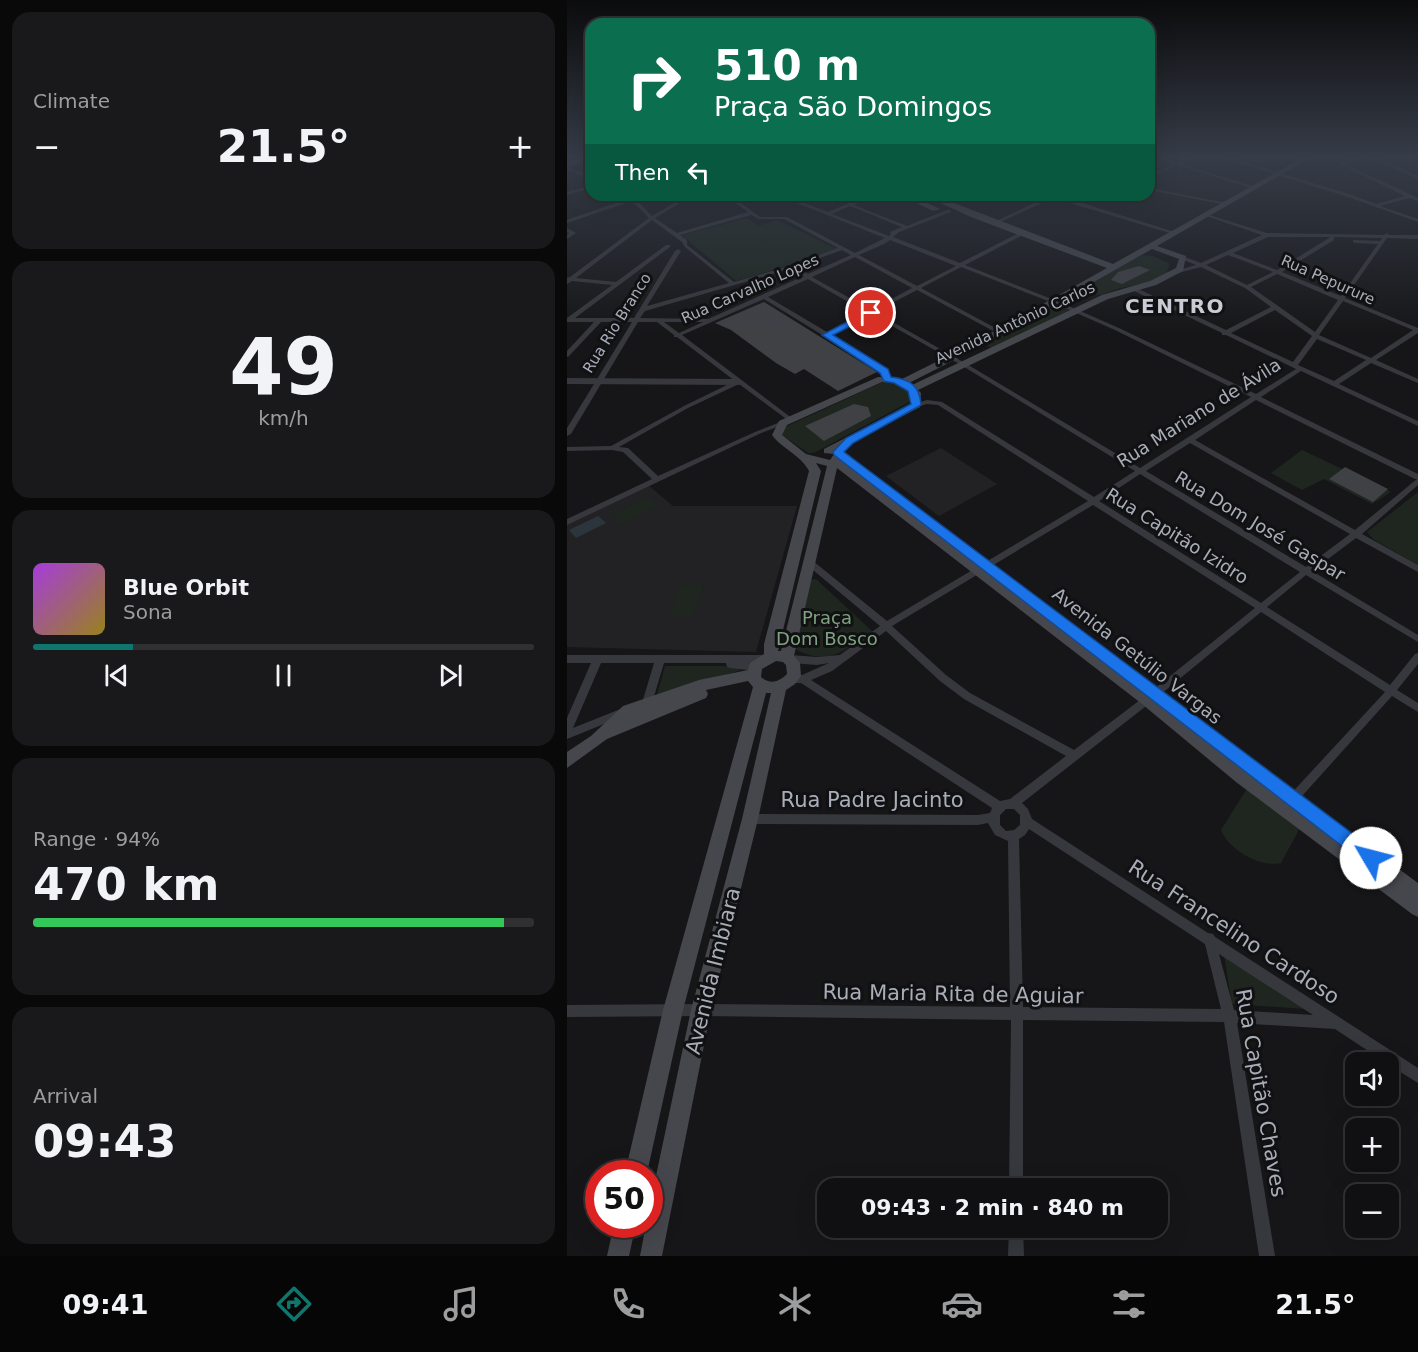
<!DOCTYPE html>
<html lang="en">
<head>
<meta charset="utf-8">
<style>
  :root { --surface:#101012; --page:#19191b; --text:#f1f3f6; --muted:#9c9d9f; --line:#303032; --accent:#0f766e }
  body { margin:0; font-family:"DejaVu Sans",sans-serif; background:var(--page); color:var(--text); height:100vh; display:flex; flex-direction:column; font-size:22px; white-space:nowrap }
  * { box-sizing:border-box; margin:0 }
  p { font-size:20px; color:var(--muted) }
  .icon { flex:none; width:33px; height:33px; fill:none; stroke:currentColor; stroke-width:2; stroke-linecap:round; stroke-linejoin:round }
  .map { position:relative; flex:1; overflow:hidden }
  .drawer { display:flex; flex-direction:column; gap:12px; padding:12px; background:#09090a; width:567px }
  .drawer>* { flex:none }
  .banner { position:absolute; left:18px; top:18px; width:570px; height:183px; border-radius:18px; box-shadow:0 6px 24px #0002,0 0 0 2px var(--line); background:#0b6e4f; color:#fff; overflow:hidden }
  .fabs { position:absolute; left:778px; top:1052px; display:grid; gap:12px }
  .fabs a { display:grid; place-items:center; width:54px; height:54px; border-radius:12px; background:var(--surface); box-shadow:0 6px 24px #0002,0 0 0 2px var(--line); font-size:30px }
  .speed { position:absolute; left:18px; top:1160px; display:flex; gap:12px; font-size:30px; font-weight:700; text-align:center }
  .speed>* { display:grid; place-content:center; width:78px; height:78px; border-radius:50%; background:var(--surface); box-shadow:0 6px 24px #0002,0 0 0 2px var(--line); line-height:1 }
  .speed .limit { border:9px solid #d22; background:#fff; color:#111 }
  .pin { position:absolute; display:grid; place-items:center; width:51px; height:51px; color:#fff; margin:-26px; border:3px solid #fff; border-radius:50%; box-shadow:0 2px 6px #0007 }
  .me { position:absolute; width:66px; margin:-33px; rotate:307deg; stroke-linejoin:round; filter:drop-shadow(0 0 4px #0008) }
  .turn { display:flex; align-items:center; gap:21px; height:126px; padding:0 30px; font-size:27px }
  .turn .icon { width:78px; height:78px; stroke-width:2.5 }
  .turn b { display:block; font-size:42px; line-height:51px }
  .then { display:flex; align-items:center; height:57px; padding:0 30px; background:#0003; gap:12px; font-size:22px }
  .big { font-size:45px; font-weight:800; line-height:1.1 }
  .drawer .tile { flex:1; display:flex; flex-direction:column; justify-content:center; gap:9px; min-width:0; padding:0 21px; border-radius:18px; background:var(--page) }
  .drawer .dial { align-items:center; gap:0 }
  .dial b { font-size:78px; line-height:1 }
  .song { display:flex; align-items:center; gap:18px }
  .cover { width:72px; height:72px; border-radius:9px; background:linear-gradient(135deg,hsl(280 70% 55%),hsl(50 70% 35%)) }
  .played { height:6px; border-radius:3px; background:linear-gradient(90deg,var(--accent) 20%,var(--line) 20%) }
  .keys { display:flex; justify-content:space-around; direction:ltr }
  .heat { display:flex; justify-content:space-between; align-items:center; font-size:33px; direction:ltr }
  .charge { height:9px; border-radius:4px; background:linear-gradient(90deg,#34c759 94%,var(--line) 0) }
  .trip { position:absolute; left:250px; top:1178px; width:351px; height:60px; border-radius:18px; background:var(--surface); box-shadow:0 6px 24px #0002,0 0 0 2px var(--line); font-weight:800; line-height:60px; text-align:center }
  .tab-bar { display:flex; height:96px; justify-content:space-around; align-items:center; background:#060607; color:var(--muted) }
  .tab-bar .icon { width:42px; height:42px }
  .tab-bar .on { color:var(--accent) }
  .tab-bar b { font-size:27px; color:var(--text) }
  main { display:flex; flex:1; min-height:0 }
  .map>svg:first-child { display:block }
  .built { fill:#222225 }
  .green { fill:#1e261f }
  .water { fill:#2c353c }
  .building { fill:#404145 }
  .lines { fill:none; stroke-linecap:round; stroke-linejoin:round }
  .minor { fill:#37383d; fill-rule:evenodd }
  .tertiary { fill:#37383d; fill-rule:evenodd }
  .secondary { fill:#45474d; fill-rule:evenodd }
  .primary { fill:#53555c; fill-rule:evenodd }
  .route { fill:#1a73e8; stroke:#114b97; stroke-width:1.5 }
  .labels { text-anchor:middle; stroke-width:6; stroke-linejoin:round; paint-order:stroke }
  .far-street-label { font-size:15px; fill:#a8adb8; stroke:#111113 }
  .street-label { font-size:18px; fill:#a8adb8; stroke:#111113 }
  .park-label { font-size:18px; fill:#7fa381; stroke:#111113 }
  .far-district-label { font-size:20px; font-weight:bold; letter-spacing:1.5px; fill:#c9ccd4; stroke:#111113 }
  .near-street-label { font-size:21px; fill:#a8adb8; stroke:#111113 }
</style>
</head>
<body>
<main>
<section class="drawer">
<div class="tile"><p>Climate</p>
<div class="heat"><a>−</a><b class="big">21.5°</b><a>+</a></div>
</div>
<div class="tile dial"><b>49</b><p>km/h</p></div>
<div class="tile">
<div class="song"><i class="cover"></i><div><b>Blue Orbit</b><p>Sona</p></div></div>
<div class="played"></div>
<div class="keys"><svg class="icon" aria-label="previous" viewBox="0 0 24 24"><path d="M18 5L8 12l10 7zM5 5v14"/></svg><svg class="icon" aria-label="pause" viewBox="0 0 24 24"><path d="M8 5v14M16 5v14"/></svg><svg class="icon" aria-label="next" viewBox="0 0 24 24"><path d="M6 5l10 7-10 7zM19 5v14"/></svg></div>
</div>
<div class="tile"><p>Range · 94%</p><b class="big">470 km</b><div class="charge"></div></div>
<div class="tile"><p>Arrival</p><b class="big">09:43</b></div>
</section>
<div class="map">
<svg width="851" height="1256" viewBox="0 0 851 1256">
  <rect width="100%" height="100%" fill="#161618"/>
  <g class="built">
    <path d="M374,448L430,484L372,516L319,476Z"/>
    <path d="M81,485L106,506H230L189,652L0,647V524Z"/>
  </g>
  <g class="green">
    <path d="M180,218L191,226L210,220L270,249L223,265L169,281L115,235Z"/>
    <path d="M575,255L586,256L603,264L599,274L578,284L553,288L534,295L524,294L518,289L528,280Z"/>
    <path d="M484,304L493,305L502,311L424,348L416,343Z"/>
    <path d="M318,381L329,382L345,393L344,401L247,453H241L215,435L216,428Z"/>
    <path d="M735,450L824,492L805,504L757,479L735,490L704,473Z"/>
    <path d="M851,492V565L806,539L800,532Z"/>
    <path d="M81,497L91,506L54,525L44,515Z"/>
    <path d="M249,579L306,632C278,650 261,667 228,649L243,580Z"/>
    <path d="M114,584L137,585L125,616H101Z"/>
    <path d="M98,666H157L175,670L90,695Z"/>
    <path d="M681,787L734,826L714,863C693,868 662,850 654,830Z"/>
    <path d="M657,955L738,1009L665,1004Z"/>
  </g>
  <path class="water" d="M31,516L39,523L9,538L2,530Z"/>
  <g class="building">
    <path d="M572,266L583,270L555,284L544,280L551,272Z"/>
    <path d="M197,302L310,372L271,391L237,369L228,374L209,363L164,330L148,323Z"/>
    <path d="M287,404L301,407L304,416L257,441L238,426Z"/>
    <path d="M778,467L821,489L806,502L762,479Z"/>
  </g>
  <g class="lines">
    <g class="minor">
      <path d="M589,158H596L609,162L617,158H623L614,164L691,188L687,189L610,165L582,179V176L606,164Z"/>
      <path d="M657,158H664L785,195L809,204L838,196L772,164L785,158H792L778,164L851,198V201L842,198L813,206L851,219V222L781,197Z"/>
      <path d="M805,158H811L851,176V179Z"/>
      <path d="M0,167L24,176V179L0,170Z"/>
      <path d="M24,185V188L0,195V192Z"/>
      <path d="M582,188L660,203L662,204L660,205L582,190Z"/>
      <path d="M61,195H65L67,197L79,195L69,199L85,216L121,195H126L88,218L110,233L181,212L158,195H163L193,217H220L288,253L318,238L210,195H216L261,212L302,195H308L287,205L340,226L380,210H384V212L332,232L326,237L393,263L452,233H456V235L398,265L495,303L552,328L689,394L729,369L659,335H655V333L563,289V287H567L659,330L704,307L678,288L634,267L611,273L608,271L629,265L614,259V257H618L634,263L695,235L639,216V214L700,233L817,235L820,233L822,235H851V239L820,238L778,298L851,328V333L809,360L851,379V383L804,363L772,384L851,421V426L734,371L694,397L851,474V485L795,534L851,565V572L789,538L745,571L851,635V642L739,575L700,607L823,685L848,654L851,653V664L830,690L851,703V712L825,696L727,805L723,807L719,805L718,802L719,799L818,692L694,612L583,703L455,803L461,809L465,819L641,933L646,934L648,937L851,1068V1083L822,1065V1062H818L768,1029L670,1023L708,1256H692L657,1022L456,1020V1188H442L444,1020L134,1016L0,1017V1005L134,1004L443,1007L441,841L428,835L421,823L411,825L183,824L179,822L178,819L179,816L183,814L411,815L423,813L425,808L234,683H220L218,680L220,677L235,675L262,663L250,665L223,663L220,662L218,659L220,656L223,655L250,657L273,655L313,626L240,565L239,563L240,561H246L320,621L521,501L371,405L360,404L349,407L346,405L347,404L360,400L375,402L527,497L568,471L394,365L304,314L264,335L320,370L323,379L322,380H318L315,372L197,299L115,335L226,419V421H222L172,384L121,408L52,447L61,448L91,476L188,432L216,421L219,423L218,424L192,434L0,525V519L85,479L56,452L45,450L0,451V447L44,446L117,406L168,381L110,337H107V335L90,322H71L4,434L0,436V428L65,322H34L2,356L0,357V351L27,322H0V318L45,285L5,281L0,284V278L3,277L82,218L65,201L0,223V220L63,198ZM283,206L335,227L323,232L324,234L322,236L265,214ZM184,215L192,219H217L271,248L222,266L167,282L120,245V240L113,235ZM85,220L115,242L118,247L162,283L80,306L114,251L111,249L108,251L67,318H8L103,247V245H99L49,282L9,278ZM701,237H762V238L710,270L666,253ZM767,237L815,238L813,241L786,240V242L788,243L811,244L774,296L715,272L767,240ZM323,240L389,266L350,286L292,255L317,244ZM275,250L284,255L241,274L228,267ZM661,255L706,272L680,285L639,265ZM288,257L345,288L304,310L245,277ZM394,267L491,305L548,330L684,397L573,468L398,363L308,312L350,290L430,333H434V331L354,288ZM223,269L237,276L141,319L73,318L78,311ZM710,274L771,300L748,332L684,287ZM241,279L299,312L260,332L201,297ZM776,301L846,330L804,358L752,335ZM708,310L745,336L726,362L664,333ZM97,322H136L112,333ZM750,339L799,360L767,381L731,365ZM689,400L848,479H850L788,530L628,440ZM623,443L783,534L739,567L579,471ZM573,474L733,572L694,603L532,501ZM526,505L688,608L577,697L507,750L403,693L379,675L325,626ZM319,631L373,681L397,699L499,756L443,799L433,801L244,680L265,671ZM439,809H447L453,815V825L447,830L439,831L433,825V815ZM462,829L638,944L654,1009L456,1007L452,839L458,835ZM652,954L746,1015L667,1010Z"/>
      <path d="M248,195H254L245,198V196Z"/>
      <path d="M385,195H391L377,202L373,201Z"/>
      <path d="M481,195H490L611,233L606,234L486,198L429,224L425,223L482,196Z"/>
      <path d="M0,228L9,233L0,239V235L2,233L0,232Z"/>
      <path d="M0,655H198L201,656L203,659L201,662L181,663L191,664L193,667L191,670L188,671L163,668L160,667L159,663H97L85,703L83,706L80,707L77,706L75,703L87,663H34L6,728L56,708L59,709L61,712L59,715L0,739V718L24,663H0Z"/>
      <path d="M442,1227H456L457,1256H441Z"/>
    </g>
    <path class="tertiary" d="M0,378L172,379L176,382L172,385L0,384Z"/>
    <g class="secondary">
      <path d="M735,158H743L590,246L619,256L616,271L589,285L541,299L351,390L354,393L353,407L274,448L294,466L292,468L286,469L498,629L504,625L509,626L731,795L851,883V917L845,914L669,782L575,704L270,468L227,656L233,663L234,676L228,684L219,690L191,819L144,1010L95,1256H73L79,1224H82V1209L124,1010L175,819L204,693H199L116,1010L80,1173H58L96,1010L186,687L181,681L139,690L141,694L139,698L40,739L0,768V752L24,736L56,706L132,680L181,670L183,663L197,654V644L242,471C234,455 215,449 205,435L212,421L311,377L335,379L397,348L540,268L404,217L356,195H366L546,264ZM585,249L612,259L609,268L583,281L535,295L345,385L342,383L403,352ZM315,382L328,383L344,394V404L257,449V453L267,454L263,460L239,454L215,435L220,425ZM249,463L260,466L214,651H211L254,471ZM209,661L216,662L219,665L220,674C212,682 203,685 194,677L195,669Z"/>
      <path d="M333,195H343L373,209L366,211Z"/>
      <path d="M47,1224H69L62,1256H40Z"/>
    </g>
    <path class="primary" d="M13,158L24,159L0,167V163Z"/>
  </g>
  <linearGradient id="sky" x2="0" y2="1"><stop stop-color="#0c0c0d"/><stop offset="0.47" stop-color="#363c48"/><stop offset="1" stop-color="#363c48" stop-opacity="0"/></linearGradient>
  <rect width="851" height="334" fill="url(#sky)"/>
  <path class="route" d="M301,311L309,313L266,335L321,369L324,377C343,379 353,386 354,405L286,443L277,452L810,852L812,858L810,863L804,866L797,863L267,455L266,452L279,438L344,404L341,391L327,383L317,381L313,373L255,335Z"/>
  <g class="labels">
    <g class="far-street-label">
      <text transform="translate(761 280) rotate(24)" y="5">Rua Pepurure</text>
      <text transform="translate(183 289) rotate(-24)" y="5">Rua Carvalho Lopes</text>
      <text transform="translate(50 323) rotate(-58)" y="5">Rua Rio Branco</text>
      <text transform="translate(448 323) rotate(-25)" y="5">Avenida Antônio Carlos</text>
    </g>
    <g class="street-label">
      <text transform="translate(632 413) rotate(-32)" y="6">Rua Mariano de Ávila</text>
      <text transform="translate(693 526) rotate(31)" y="6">Rua Dom José Gaspar</text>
      <text transform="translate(610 536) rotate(32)" y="6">Rua Capitão Izidro</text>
      <text transform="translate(570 656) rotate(38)" y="6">Avenida Getúlio Vargas</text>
    </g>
    <g class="park-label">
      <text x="260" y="624">Praça<tspan x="260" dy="21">Dom Bosco</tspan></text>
    </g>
    <g class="far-district-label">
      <text x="608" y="313">CENTRO</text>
    </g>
    <g class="near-street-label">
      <text x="305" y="807">Rua Padre Jacinto</text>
      <text transform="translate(667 932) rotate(33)" y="7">Rua Francelino Cardoso</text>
      <text transform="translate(146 971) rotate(-76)" y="7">Avenida Imbiara</text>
      <text transform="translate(386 994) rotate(1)" y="7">Rua Maria Rita de Aguiar</text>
      <text transform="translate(694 1093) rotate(80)" y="7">Rua Capitão Chaves</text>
    </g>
  </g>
</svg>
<div class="fabs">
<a><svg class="icon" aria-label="sound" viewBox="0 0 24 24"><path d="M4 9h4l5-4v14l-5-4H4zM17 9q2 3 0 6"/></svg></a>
<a>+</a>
<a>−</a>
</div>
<div class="speed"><div class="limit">50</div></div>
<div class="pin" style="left:304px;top:313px;background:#d93025"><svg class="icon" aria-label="arrive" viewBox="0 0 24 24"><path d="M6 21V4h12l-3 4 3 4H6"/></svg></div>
<svg class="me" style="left:804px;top:858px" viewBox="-20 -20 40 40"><circle r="19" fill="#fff"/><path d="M0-13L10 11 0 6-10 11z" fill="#1a73e8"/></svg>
<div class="trip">09:43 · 2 min · 840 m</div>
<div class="banner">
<div class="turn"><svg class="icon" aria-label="right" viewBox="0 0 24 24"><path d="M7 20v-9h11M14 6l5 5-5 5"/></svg><div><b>510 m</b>Praça São Domingos</div></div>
<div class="then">Then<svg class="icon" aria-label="left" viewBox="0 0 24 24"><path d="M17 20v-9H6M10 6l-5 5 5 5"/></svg></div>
</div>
</div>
</main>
<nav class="tab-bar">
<b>09:41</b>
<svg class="icon on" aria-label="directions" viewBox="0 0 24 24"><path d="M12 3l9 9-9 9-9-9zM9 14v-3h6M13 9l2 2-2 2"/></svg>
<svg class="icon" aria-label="music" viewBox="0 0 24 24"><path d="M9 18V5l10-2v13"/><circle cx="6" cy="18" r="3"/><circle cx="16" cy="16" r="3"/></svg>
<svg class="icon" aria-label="phone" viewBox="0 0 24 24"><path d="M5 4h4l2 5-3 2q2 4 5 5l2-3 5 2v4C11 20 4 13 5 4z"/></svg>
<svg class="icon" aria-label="climate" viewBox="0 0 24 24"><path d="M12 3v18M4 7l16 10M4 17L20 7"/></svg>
<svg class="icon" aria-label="car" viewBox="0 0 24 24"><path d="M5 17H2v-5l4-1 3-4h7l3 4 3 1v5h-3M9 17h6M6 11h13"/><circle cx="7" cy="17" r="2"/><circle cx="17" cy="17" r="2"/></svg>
<svg class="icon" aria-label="filters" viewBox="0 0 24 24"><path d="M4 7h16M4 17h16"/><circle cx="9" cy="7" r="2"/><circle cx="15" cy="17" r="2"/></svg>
<b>21.5°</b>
</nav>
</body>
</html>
